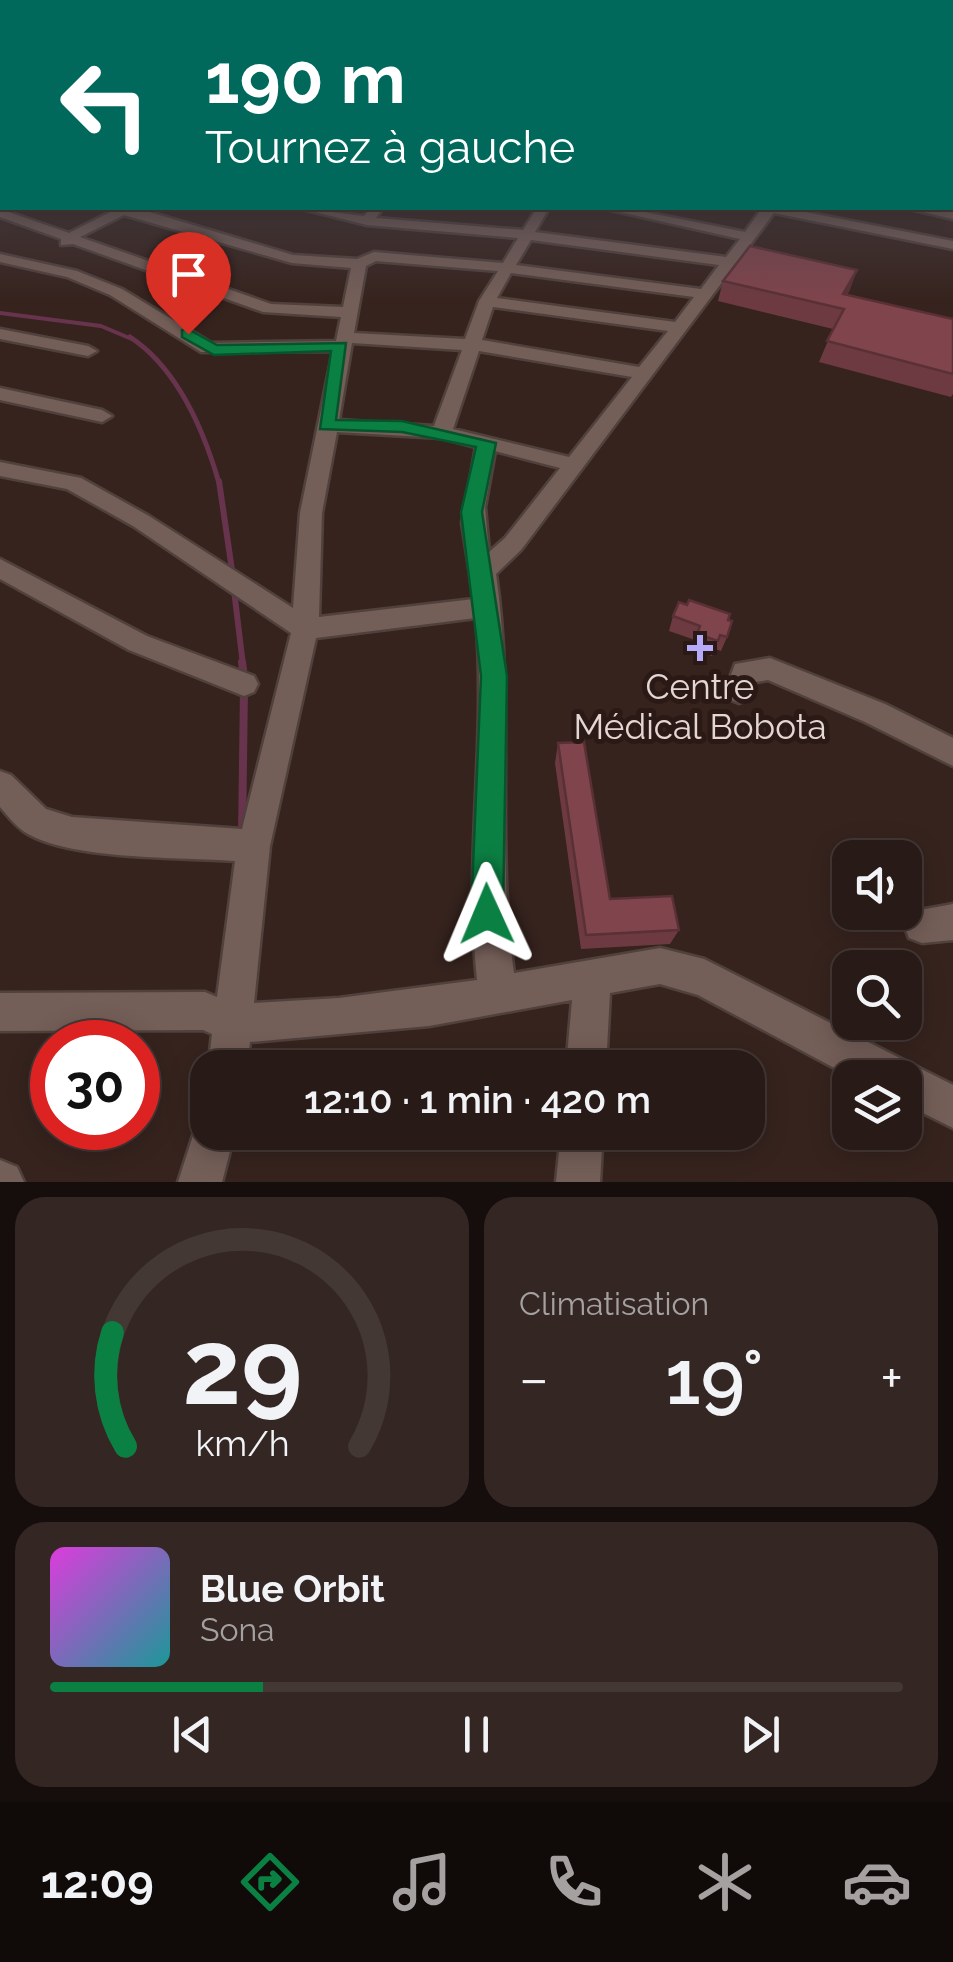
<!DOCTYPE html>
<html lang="fr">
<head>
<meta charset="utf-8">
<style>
  :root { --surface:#281a16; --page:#342723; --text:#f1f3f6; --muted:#a5a1a1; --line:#443835; --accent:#0b8043 }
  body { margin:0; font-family:Raleway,sans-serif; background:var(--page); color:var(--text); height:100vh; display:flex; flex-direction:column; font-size:38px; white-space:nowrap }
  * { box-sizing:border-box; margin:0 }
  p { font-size:32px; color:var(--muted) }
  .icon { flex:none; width:55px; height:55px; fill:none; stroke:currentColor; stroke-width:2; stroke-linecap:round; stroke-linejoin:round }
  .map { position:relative; height:1182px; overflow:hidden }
  .details { display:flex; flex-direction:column; gap:15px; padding:15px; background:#160e0c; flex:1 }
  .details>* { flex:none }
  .banner { position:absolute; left:0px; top:0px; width:955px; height:210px; box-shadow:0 5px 25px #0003,0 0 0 2px var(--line); background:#00695c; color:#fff; overflow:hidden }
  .tools { position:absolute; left:832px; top:840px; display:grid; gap:20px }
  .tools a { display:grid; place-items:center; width:90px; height:90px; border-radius:20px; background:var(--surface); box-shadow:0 5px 25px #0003,0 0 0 2px var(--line); font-size:50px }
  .speed { position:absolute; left:30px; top:1020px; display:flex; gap:20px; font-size:50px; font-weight:700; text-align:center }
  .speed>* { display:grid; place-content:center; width:130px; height:130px; border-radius:50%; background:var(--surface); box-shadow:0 5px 25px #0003,0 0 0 2px var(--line); line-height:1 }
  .speed .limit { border:15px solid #d22; background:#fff; color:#111 }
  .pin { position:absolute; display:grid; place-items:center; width:85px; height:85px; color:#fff; margin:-102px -42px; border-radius:50% 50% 50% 0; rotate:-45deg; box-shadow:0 0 10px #0007 }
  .pin .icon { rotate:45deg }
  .me { position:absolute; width:110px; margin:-55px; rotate:359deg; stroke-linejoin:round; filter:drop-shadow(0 0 8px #0008) }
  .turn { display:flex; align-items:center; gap:35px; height:210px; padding:0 40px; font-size:45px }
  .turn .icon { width:130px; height:130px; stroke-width:2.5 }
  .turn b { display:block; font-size:70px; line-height:85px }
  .big { font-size:75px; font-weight:600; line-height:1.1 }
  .details .widget { flex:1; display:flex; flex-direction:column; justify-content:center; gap:15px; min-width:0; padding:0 35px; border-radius:30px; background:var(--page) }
  .details .dial { align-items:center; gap:0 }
  .dial svg { height:260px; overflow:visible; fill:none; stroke:var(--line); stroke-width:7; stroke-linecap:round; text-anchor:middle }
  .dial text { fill:var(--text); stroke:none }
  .song { display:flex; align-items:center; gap:30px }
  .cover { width:120px; height:120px; border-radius:15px; background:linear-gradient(135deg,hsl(300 70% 55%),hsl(180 70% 35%)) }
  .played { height:10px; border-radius:5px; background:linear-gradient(90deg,var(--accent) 25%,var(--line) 25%) }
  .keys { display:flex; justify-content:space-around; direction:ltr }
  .heat { display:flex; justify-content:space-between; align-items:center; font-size:55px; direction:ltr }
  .details .tiles { flex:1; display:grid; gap:15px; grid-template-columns:1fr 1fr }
  .widget:last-child { grid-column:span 2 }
  .trip { position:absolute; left:190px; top:1050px; width:575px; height:100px; border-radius:30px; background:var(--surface); box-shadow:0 5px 25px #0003,0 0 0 2px var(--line); font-weight:600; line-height:100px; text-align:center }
  .menu { display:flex; height:160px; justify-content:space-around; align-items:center; background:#100a09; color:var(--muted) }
  .menu .icon { width:70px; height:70px }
  .menu .selected { color:var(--accent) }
  .menu b { font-size:45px; color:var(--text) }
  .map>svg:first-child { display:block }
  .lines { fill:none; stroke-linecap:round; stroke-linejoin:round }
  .stream-far3 { stroke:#68334c; stroke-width:4 }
  .stream-far2 { stroke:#68334c; stroke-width:5 }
  .stream-far1 { stroke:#68334c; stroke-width:6 }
  .stream { stroke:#68334c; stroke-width:8 }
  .minor-casing { stroke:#50413d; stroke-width:5 }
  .minor { fill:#745e58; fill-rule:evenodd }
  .wall { fill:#6d3a41 }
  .shaded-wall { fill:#593035 }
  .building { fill:#7f444c; stroke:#593035; stroke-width:2.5 }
  .route { fill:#0b8043; stroke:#07532c; stroke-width:2.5 }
  .poi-dot { fill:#b6abf8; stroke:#2b1915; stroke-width:4 }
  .labels { text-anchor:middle; stroke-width:10; stroke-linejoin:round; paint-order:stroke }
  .poi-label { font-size:35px; fill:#e3d6d3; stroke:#2b1915 }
</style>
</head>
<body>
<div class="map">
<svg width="953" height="1182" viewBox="0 0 953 1182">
  <rect width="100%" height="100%" fill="#36231e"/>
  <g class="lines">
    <path class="stream-far3" d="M0,313L101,326L134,340"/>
    <path class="stream-far2" d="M130,337C177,368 204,431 219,483"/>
    <g class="stream-far1">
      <path d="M219,481L233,577"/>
      <path d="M234,590L243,665"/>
    </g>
    <g class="stream">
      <path d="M242,662L244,677"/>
      <path d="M242,836L244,689"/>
    </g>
    <g class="minor-casing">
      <g id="minor">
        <rect x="0" y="139" width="2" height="7"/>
        <rect x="952" y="145" width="1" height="6"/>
        <rect x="952" y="164" width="1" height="8"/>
        <path d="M0,170L2,171V178H0Z"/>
        <rect x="952" y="187" width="1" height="8"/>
        <path d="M118,208H136L293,255L357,259L374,252L503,263L518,238L367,225L299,208L364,216L371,208H383L376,218L523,230L537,208H549L535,232L726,257L740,239L602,208H625L745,232L762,208H785L953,241V249L774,213L521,550L496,574C515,706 495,841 514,973L660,948L704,959L953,1085V1128L905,1104V1078H853L698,995L660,984L610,993L606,1068H566L572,1000L429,1026L250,1042L247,1068L208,1069L212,1034L203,1030L0,1031V993L205,992L217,997L235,861C180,857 74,860 28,834C17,828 8,816 0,807V771L11,775L46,809L72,817L242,829L291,633L133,526L67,489L0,476V462L81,478L149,516L293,608L300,513L333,351L201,352L110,295L67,277L0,262V254L77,271L122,289L211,343L336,341L341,317L263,312L73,244L61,245V239L0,217V209L69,233ZM124,215L292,263L351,268L343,307L271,304L80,237ZM531,240L719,265L701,289L516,265ZM376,261L498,271L479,301L465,339L354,333L366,266ZM511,273L694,297L675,322L497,298ZM493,307L668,331L639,367L482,340ZM352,343L462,350L434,426L339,420ZM479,351L632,377L569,457L453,429ZM337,432L442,438L476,447L462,523L474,599L319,617L322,513ZM495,451L560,468L505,538L489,552L485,507ZM476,618C487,738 464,859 477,980L339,998L254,1003L270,846L316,638Z"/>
        <path d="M906,208L953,211V219Z"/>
        <path d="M0,329L88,346L97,351L88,356L0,339Z"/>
        <path d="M0,388L102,410L112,416L102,422L0,400Z"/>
        <path d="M0,559L147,636L254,676L258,684L254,692L244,696L129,650L0,579Z"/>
        <path d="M770,658L885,704L953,738V766L865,722L768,680L756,682L749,699L739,703L729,699L725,691L735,664Z"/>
        <path d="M953,904V940L922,943L909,938L904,925L909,912Z"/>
        <path d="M208,1114V1132H235L222,1182H178L199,1117Z"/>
        <path d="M561,1132H603L600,1182H556Z"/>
        <path d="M0,1160L17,1167L24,1182H0Z"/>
      </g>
    </g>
    <use href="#minor" class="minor"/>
  </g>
  <g class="wall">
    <path d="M723,281L850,290L847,295L953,319V394L951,397L819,362L833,329L718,301Z"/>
    <path d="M673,616L728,620L727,637L721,651L715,649L712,656L692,648L695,640L669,631Z"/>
    <path d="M558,743L610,899L679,930L670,944L581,949L555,763Z"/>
  </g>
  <path class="shaded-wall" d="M857,270L850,290L839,308L843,294Z"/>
  <g class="building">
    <path d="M750,246L857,270L843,294L953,319V374L827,341L844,309L723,281Z"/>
    <path d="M689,600L730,614L728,620L732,621L727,637L720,635L718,641L697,634L700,626L673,616L679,602L687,605Z"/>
    <path d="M584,742L610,899L672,896L679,930L586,935L558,743Z"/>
  </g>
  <linearGradient id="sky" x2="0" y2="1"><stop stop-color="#1e1310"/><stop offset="0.45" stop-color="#4c454c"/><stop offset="1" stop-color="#4c454c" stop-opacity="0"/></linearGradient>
  <rect width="953" height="300" fill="url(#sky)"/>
  <path class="route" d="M188,329L217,345L346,343L336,420L402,421L496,443L482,512L507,676L503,914L498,926L487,930L476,926L471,914L481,676L461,512L476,447L402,432L320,429L331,351L214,355L182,337V330Z"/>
  <path class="poi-dot" d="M695 633h10v10h10v10h-10v10h-10v-10h-10v-10h10z"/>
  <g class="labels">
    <g class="poi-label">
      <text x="700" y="699">Centre<tspan x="700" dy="40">Médical Bobota</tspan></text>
    </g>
  </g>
</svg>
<div class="tools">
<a><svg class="icon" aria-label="sound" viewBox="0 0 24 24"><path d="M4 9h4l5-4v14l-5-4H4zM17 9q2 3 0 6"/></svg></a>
<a><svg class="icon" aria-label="search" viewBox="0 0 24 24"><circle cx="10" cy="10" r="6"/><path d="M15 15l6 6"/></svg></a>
<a><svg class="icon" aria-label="layers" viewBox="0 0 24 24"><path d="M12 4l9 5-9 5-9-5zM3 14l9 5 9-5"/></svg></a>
</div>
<div class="speed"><div class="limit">30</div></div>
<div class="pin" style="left:188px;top:334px;background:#d93025"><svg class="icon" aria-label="arrive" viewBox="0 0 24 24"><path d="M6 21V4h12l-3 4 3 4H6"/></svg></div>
<svg class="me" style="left:487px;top:914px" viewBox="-20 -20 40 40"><path d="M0-17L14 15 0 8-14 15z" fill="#0b8043" stroke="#fff" stroke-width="4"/></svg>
<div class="trip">12:10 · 1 min · 420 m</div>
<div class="banner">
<div class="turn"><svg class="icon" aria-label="left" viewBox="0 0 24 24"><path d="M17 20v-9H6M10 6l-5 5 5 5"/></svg><div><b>190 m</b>Tournez à gauche</div></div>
</div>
</div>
<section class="details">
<div class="tiles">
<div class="widget dial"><svg viewBox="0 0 100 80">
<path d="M14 69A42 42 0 1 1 86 69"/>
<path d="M14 69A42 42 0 0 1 10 34" stroke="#0b8043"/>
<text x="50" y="56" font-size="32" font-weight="700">29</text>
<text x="50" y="72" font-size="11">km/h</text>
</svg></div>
<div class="widget"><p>Climatisation</p>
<div class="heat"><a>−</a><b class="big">19°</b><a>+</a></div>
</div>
<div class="widget">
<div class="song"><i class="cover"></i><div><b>Blue Orbit</b><p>Sona</p></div></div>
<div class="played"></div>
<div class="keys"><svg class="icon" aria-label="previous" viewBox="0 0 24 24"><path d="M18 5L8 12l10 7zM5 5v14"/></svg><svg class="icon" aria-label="pause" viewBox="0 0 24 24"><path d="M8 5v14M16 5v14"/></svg><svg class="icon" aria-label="next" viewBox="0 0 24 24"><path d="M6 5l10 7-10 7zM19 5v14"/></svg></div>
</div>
</div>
</section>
<nav class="menu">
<b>12:09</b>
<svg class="icon selected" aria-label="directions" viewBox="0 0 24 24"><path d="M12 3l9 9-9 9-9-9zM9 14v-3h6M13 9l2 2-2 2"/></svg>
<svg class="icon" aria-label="music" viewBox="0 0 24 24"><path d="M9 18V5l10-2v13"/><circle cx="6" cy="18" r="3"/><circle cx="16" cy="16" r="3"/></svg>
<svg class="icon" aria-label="phone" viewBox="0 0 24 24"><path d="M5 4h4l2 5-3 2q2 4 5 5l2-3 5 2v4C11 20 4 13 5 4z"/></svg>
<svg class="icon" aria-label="climate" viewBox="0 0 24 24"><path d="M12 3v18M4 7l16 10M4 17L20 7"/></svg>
<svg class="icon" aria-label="car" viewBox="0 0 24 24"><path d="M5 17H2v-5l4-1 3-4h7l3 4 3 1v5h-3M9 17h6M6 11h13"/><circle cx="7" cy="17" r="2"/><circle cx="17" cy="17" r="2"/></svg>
</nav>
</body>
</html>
